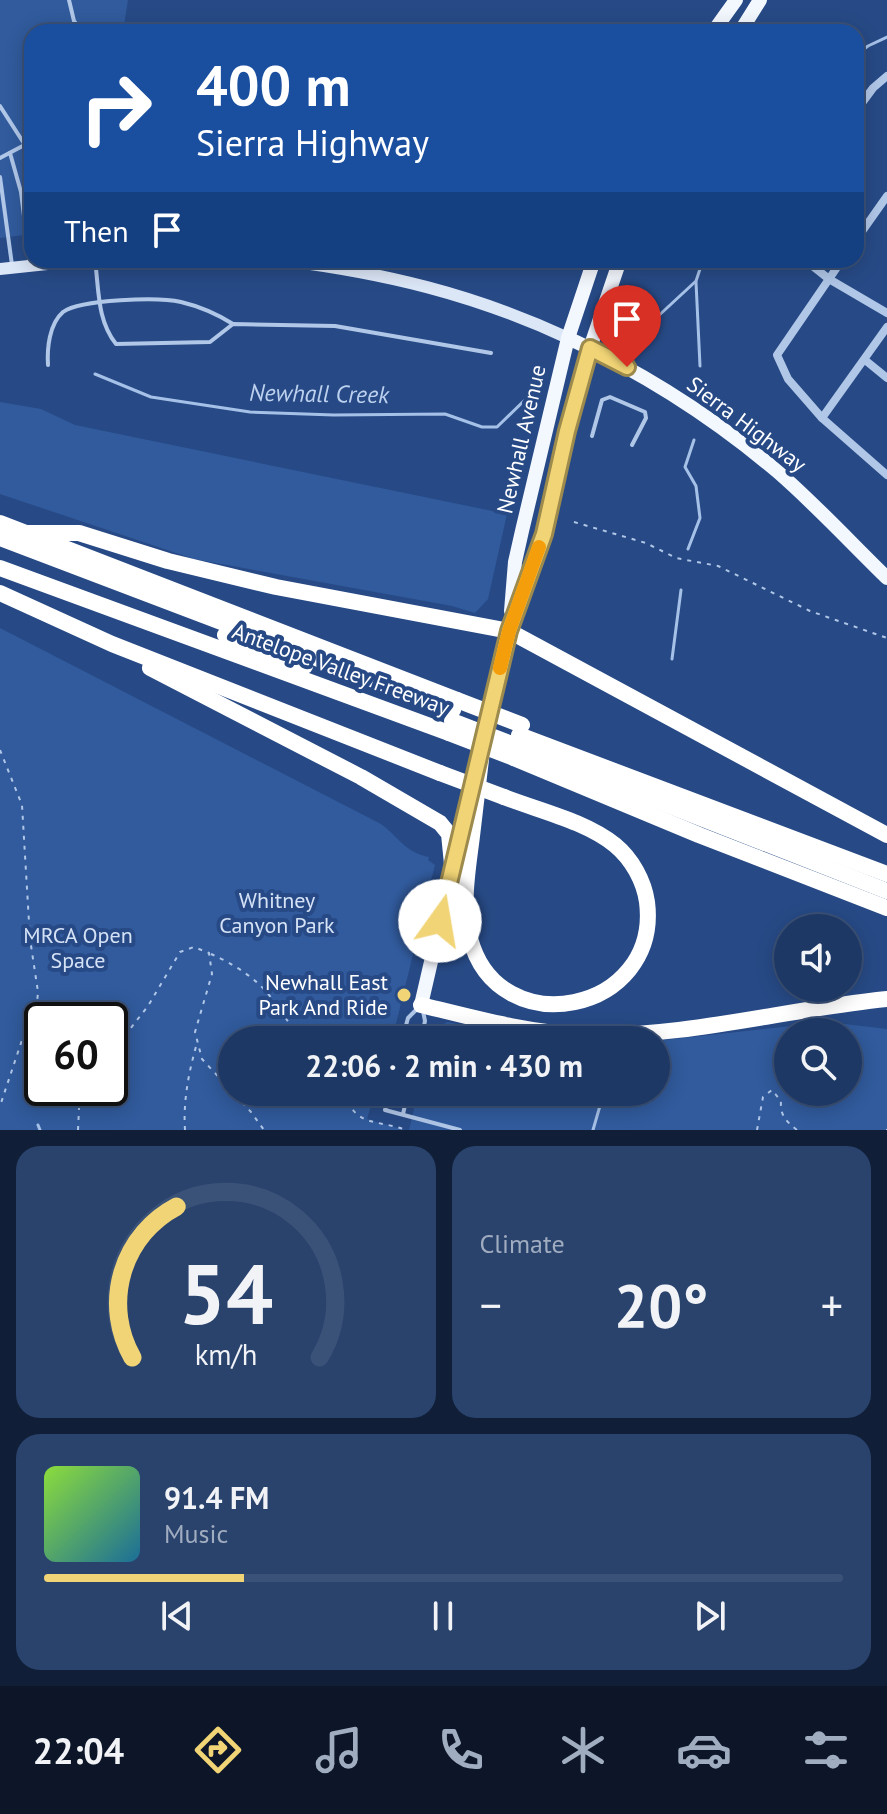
<!DOCTYPE html>
<html lang="en">
<head>
<meta charset="utf-8">
<style>
  :root { --surface:#1d3864; --page:#2a436d; --text:#f1f3f6; --muted:#a0acbf; --line:#3b5278; --accent:#f1d476 }
  body { margin:0; font-family:"PT Sans",sans-serif; background:var(--page); color:var(--text); height:100vh; display:flex; flex-direction:column; font-size:30px; white-space:nowrap }
  * { box-sizing:border-box; margin:0 }
  p { font-size:26px; color:var(--muted) }
  .icon { flex:none; width:44px; height:44px; fill:none; stroke:currentColor; stroke-width:2; stroke-linecap:round; stroke-linejoin:round }
  .map { position:relative; height:1130px; overflow:hidden }
  .drawer { display:flex; flex-direction:column; gap:16px; padding:16px; background:#101f37; flex:1 }
  .drawer>* { flex:none }
  .hud { position:absolute; left:24px; top:24px; width:840px; height:244px; border-radius:24px; box-shadow:0 4px 20px #0003,0 0 0 2px var(--line); background:#1a4fa0; color:#fff; overflow:hidden }
  .fabs { position:absolute; left:774px; top:914px; display:grid; gap:16px }
  .fabs a { display:grid; place-items:center; width:88px; height:88px; border-radius:50%; background:var(--surface); box-shadow:0 4px 20px #0003,0 0 0 2px var(--line); font-size:40px }
  .speed { position:absolute; left:24px; top:1002px; display:flex; gap:16px; font-size:40px; font-weight:700; text-align:center }
  .speed>* { display:grid; place-content:center; width:104px; height:104px; border-radius:50%; background:var(--surface); box-shadow:0 4px 20px #0003,0 0 0 2px var(--line); line-height:1 }
  .speed .limit { border:4px solid #111; border-radius:12px; background:#fff; color:#111 }
  .pin { position:absolute; display:grid; place-items:center; width:68px; height:68px; color:#fff; margin:-82px -34px; border-radius:50% 50% 50% 0; rotate:-45deg; box-shadow:0 0 8px #0007 }
  .pin .icon { rotate:45deg }
  .me { position:absolute; width:88px; margin:-44px; rotate:13deg; stroke-linejoin:round; filter:drop-shadow(0 0 6px #0008) }
  .turn { display:flex; align-items:center; gap:28px; height:168px; padding:0 40px; font-size:36px }
  .turn .icon { width:104px; height:104px; stroke-width:2.5 }
  .turn b { display:block; font-size:56px; line-height:68px }
  .then { display:flex; align-items:center; height:76px; padding:0 40px; background:#0003; gap:16px; font-size:30px }
  .big { font-size:60px; font-weight:600; line-height:1.1 }
  .drawer .tile { flex:1; display:flex; flex-direction:column; justify-content:center; gap:12px; min-width:0; padding:0 28px; border-radius:24px; background:var(--page) }
  .drawer .dial { align-items:center; gap:0 }
  .dial svg { height:208px; overflow:visible; fill:none; stroke:var(--line); stroke-width:7; stroke-linecap:round; text-anchor:middle }
  .dial text { fill:var(--text); stroke:none }
  .song { display:flex; align-items:center; gap:24px }
  .cover { width:96px; height:96px; border-radius:12px; background:linear-gradient(135deg,hsl(90 70% 55%),hsl(200 70% 35%)) }
  .played { height:8px; border-radius:4px; background:linear-gradient(90deg,var(--accent) 25%,var(--line) 25%) }
  .keys { display:flex; justify-content:space-around; direction:ltr }
  .heat { display:flex; justify-content:space-between; align-items:center; font-size:44px; direction:ltr }
  .drawer .tiles { flex:1; display:grid; gap:16px; grid-template-columns:1fr 1fr }
  .tile:last-child { grid-column:span 2 }
  .trip { position:absolute; left:218px; top:1026px; width:452px; height:80px; border-radius:40px; background:var(--surface); box-shadow:0 4px 20px #0003,0 0 0 2px var(--line); font-weight:600; line-height:80px; text-align:center }
  .dock { display:flex; height:128px; justify-content:space-around; align-items:center; background:#0c1628; color:var(--muted) }
  .dock .icon { width:56px; height:56px }
  .dock .on { color:var(--accent) }
  .dock b { font-size:36px; color:var(--text) }
  .map>svg:first-child { display:block }
  .green { fill:#315b9d; fill-rule:evenodd }
  .lines { fill:none; stroke-linecap:round; stroke-linejoin:round }
  .stream { stroke:#a6c1e8; stroke-width:3 }
  .path { stroke:#b1c7e8; stroke-width:2; stroke-dasharray:4 6; stroke-linecap:butt }
  .lane { stroke:#b1c7e8; stroke-width:4 }
  .street { stroke:#b1c7e8; stroke-width:8 }
  .secondary { stroke:#dbe6f7; stroke-width:12 }
  .primary { stroke:#f3f7fe; stroke-width:14 }
  .highway { stroke:#fff; stroke-width:16 }
  .highway-bridge { stroke:#fff; stroke-width:16 }
  .route-casing { stroke:#9d8a4d; stroke-width:20 }
  .route { stroke:#f1d476; stroke-width:14 }
  .slow { stroke:#f59e0b; stroke-width:14 }
  .poi-dot { fill:#f1d476; stroke:#274a86; stroke-width:3 }
  .labels { text-anchor:middle; stroke-width:8; stroke-linejoin:round; paint-order:stroke }
  .street-label { font-size:22px; fill:#fff; stroke:#274a86 }
  .park-label { font-size:22px; fill:#d5e2f6; stroke:#274a86 }
  .poi-label { font-size:22px; fill:#fff; stroke:#274a86; text-anchor:end }
  .water-label { font-size:24px; font-style:italic; fill:#bdd1ef; stroke:#274a86 }
</style>
</head>
<body>
<div class="map">
<svg width="887" height="1130" viewBox="0 0 887 1130">
  <rect width="100%" height="100%" fill="#274a86"/>
  <g class="green">
    <path d="M0,0H128L123,32H32V234L0,238Z"/>
    <path d="M0,402L41,409L75,425L507,514L488,599L475,613L452,606L194,559L0,494Z"/>
    <path d="M0,628L381,824C399,837 404,852 429,857L428,860L435,865L392,1040H232V1092H375L367,1119L405,1130H0ZM42,1020H110V1088H42Z"/>
    <path d="M447,1022L537,1040H430L431,1036H438L440,1027Z"/>
    <path d="M828,1022L887,1029V1130H409L418,1092H656V1041ZM788,1032H848V1092H788Z"/>
  </g>
  <g class="lines">
    <g class="stream">
      <path d="M856,55L868,46L887,37"/>
      <path d="M696,282L700,366"/>
      <path d="M641,332L696,281L703,260"/>
      <path d="M95,374L151,397L250,412L334,415L445,414L482,427H497L531,394"/>
      <path d="M688,549L700,518L696,486L685,467L694,440"/>
      <path d="M672,659L681,590"/>
      <path d="M38,1125L40,1130"/>
      <path d="M593,1130L604,1092"/>
    </g>
    <g class="path">
      <path d="M574,522L646,543L676,558L718,566L810,611L887,638"/>
      <path d="M0,750L22,805L30,939L38,992L36,1014L23,1037L0,1106"/>
      <path d="M211,954C230,962 256,978 269,995C282,1010 289,1028 306,1040"/>
      <path d="M36,1015L42,1022"/>
      <path d="M110,1049L123,1038L148,1006L180,952L194,947L209,953L212,974L195,1032L202,1059L251,1112L264,1130"/>
      <path d="M344,1092C355,1128 377,1119 406,1130"/>
      <path d="M78,1130L80,1088"/>
      <path d="M185,1130C183,1100 189,1071 197,1043"/>
      <path d="M757,1130L763,1097L772,1090L781,1101C780,1116 786,1121 797,1130"/>
      <path d="M887,1130V1129"/>
    </g>
    <g class="lane">
      <path d="M69,0L74,21L82,32"/>
      <path d="M0,106L25,145"/>
      <path d="M10,153L21,192L30,264"/>
      <path d="M0,158L32,141"/>
      <path d="M0,177L12,265"/>
      <path d="M95,260C99,290 97,320 116,344L210,342L233,324L335,326L491,353"/>
      <path d="M48,365C47,349 49,324 63,312C81,299 159,297 181,302C198,306 217,314 233,324"/>
      <path d="M592,436L602,400L610,397L645,412L646,418L632,445"/>
      <path d="M402,1040L408,1018L419,1007"/>
      <path d="M421,1040L425,1021L423,1011"/>
      <path d="M390,1092L385,1110L460,1130"/>
      <path d="M403,1114L408,1092"/>
    </g>
    <g class="street">
      <path d="M856,111L873,88L887,76"/>
      <path d="M856,240L887,196"/>
      <path d="M805,260L829,279L887,313"/>
      <path d="M842,260L777,355L788,379L822,418L887,475"/>
      <path d="M865,360L887,378"/>
      <path d="M822,418L887,327"/>
    </g>
    <g class="secondary">
      <path d="M281,260C385,273 473,294 568,338"/>
      <path d="M0,269L85,260"/>
    </g>
    <g class="primary">
      <path d="M713,32L736,0"/>
      <path d="M740,32L760,0"/>
      <path d="M568,338C644,373 714,418 778,472C816,505 851,543 887,578"/>
      <path d="M511,611L515,562L522,531L568,338L594,260"/>
      <path d="M481,744L509,631L544,534L567,431L590,348L620,260"/>
      <path d="M421,1005L473,780"/>
    </g>
    <g class="highway">
      <path d="M0,523L457,700"/>
      <path d="M28,533H79L168,561L276,587L509,631L887,835"/>
      <path d="M0,538L453,710"/>
      <path d="M0,568L449,733"/>
      <path d="M0,593L112,644L440,773"/>
      <path d="M225,635L305,666"/>
      <path d="M150,668L361,777L440,823L449,834L452,864"/>
      <path d="M484,734C480,768 476,802 472,836C468,869 461,905 470,938C498,1046 661,1013 647,902C644,881 632,859 615,845C585,821 540,811 504,797"/>
      <path d="M519,735L887,874"/>
      <path d="M517,746L887,891"/>
      <path d="M514,758L699,835L887,908"/>
      <path d="M421,1005C474,1018 528,1033 583,1035C685,1038 786,1009 887,999"/>
    </g>
    <g class="highway-bridge">
      <path d="M457,700L522,725"/>
      <path d="M452,721L517,746"/>
      <path d="M449,733L514,758"/>
      <path d="M440,773L504,797"/>
    </g>
  </g>
  <g class="lines">
    <g class="route-casing">
      <path id="route" d="M440,921L509,631L544,534L567,431L590,348L627,367"/>
    </g>
    <use href="#route" class="route"/>
    <path class="slow" d="M500,668L509,631L539,547"/>
  </g>
  <circle class="poi-dot" cx="404" cy="995" r="8"/>
  <g class="labels">
    <g class="street-label">
      <text transform="translate(747 424) rotate(37)" y="8">Sierra Highway</text>
      <text transform="translate(521 439) rotate(-77)" y="8">Newhall Avenue</text>
      <text transform="translate(341 669) rotate(20)" y="8">Antelope Valley Freeway</text>
    </g>
    <g class="park-label">
      <text x="277" y="908">Whitney<tspan x="277" dy="25">Canyon Park</tspan></text>
      <text x="78" y="943">MRCA Open<tspan x="78" dy="25">Space</tspan></text>
    </g>
    <g class="poi-label">
      <text x="388" y="990">Newhall East<tspan x="388" dy="25">Park And Ride</tspan></text>
    </g>
    <g class="water-label">
      <text transform="translate(319 394) rotate(1)" y="8">Newhall Creek</text>
    </g>
  </g>
</svg>
<div class="fabs">
<a><svg class="icon" aria-label="sound" viewBox="0 0 24 24"><path d="M4 9h4l5-4v14l-5-4H4zM17 9q2 3 0 6"/></svg></a>
<a><svg class="icon" aria-label="search" viewBox="0 0 24 24"><circle cx="10" cy="10" r="6"/><path d="M15 15l6 6"/></svg></a>
</div>
<div class="speed"><div class="limit">60</div></div>
<div class="pin" style="left:627px;top:367px;background:#d93025"><svg class="icon" aria-label="arrive" viewBox="0 0 24 24"><path d="M6 21V4h12l-3 4 3 4H6"/></svg></div>
<svg class="me" style="left:440px;top:921px" viewBox="-20 -20 40 40"><circle r="19" fill="#fff"/><path d="M0-13L10 11 0 6-10 11z" fill="#f1d476"/></svg>
<div class="trip">22:06 · 2 min · 430 m</div>
<div class="hud">
<div class="turn"><svg class="icon" aria-label="right" viewBox="0 0 24 24"><path d="M7 20v-9h11M14 6l5 5-5 5"/></svg><div><b>400 m</b>Sierra Highway</div></div>
<div class="then">Then<svg class="icon" aria-label="arrive" viewBox="0 0 24 24"><path d="M6 21V4h12l-3 4 3 4H6"/></svg></div>
</div>
</div>
<section class="drawer">
<div class="tiles">
<div class="tile dial"><svg viewBox="0 0 100 80">
<path d="M14 69A42 42 0 1 1 86 69"/>
<path d="M14 69A42 42 0 0 1 31 11" stroke="#f1d476"/>
<text x="50" y="56" font-size="32" font-weight="700">54</text>
<text x="50" y="72" font-size="11">km/h</text>
</svg></div>
<div class="tile"><p>Climate</p>
<div class="heat"><a>−</a><b class="big">20°</b><a>+</a></div>
</div>
<div class="tile">
<div class="song"><i class="cover"></i><div><b>91.4 FM</b><p>Music</p></div></div>
<div class="played"></div>
<div class="keys"><svg class="icon" aria-label="previous" viewBox="0 0 24 24"><path d="M18 5L8 12l10 7zM5 5v14"/></svg><svg class="icon" aria-label="pause" viewBox="0 0 24 24"><path d="M8 5v14M16 5v14"/></svg><svg class="icon" aria-label="next" viewBox="0 0 24 24"><path d="M6 5l10 7-10 7zM19 5v14"/></svg></div>
</div>
</div>
</section>
<nav class="dock">
<b>22:04</b>
<svg class="icon on" aria-label="directions" viewBox="0 0 24 24"><path d="M12 3l9 9-9 9-9-9zM9 14v-3h6M13 9l2 2-2 2"/></svg>
<svg class="icon" aria-label="music" viewBox="0 0 24 24"><path d="M9 18V5l10-2v13"/><circle cx="6" cy="18" r="3"/><circle cx="16" cy="16" r="3"/></svg>
<svg class="icon" aria-label="phone" viewBox="0 0 24 24"><path d="M5 4h4l2 5-3 2q2 4 5 5l2-3 5 2v4C11 20 4 13 5 4z"/></svg>
<svg class="icon" aria-label="climate" viewBox="0 0 24 24"><path d="M12 3v18M4 7l16 10M4 17L20 7"/></svg>
<svg class="icon" aria-label="car" viewBox="0 0 24 24"><path d="M5 17H2v-5l4-1 3-4h7l3 4 3 1v5h-3M9 17h6M6 11h13"/><circle cx="7" cy="17" r="2"/><circle cx="17" cy="17" r="2"/></svg>
<svg class="icon" aria-label="filters" viewBox="0 0 24 24"><path d="M4 7h16M4 17h16"/><circle cx="9" cy="7" r="2"/><circle cx="15" cy="17" r="2"/></svg>
</nav>
</body>
</html>
